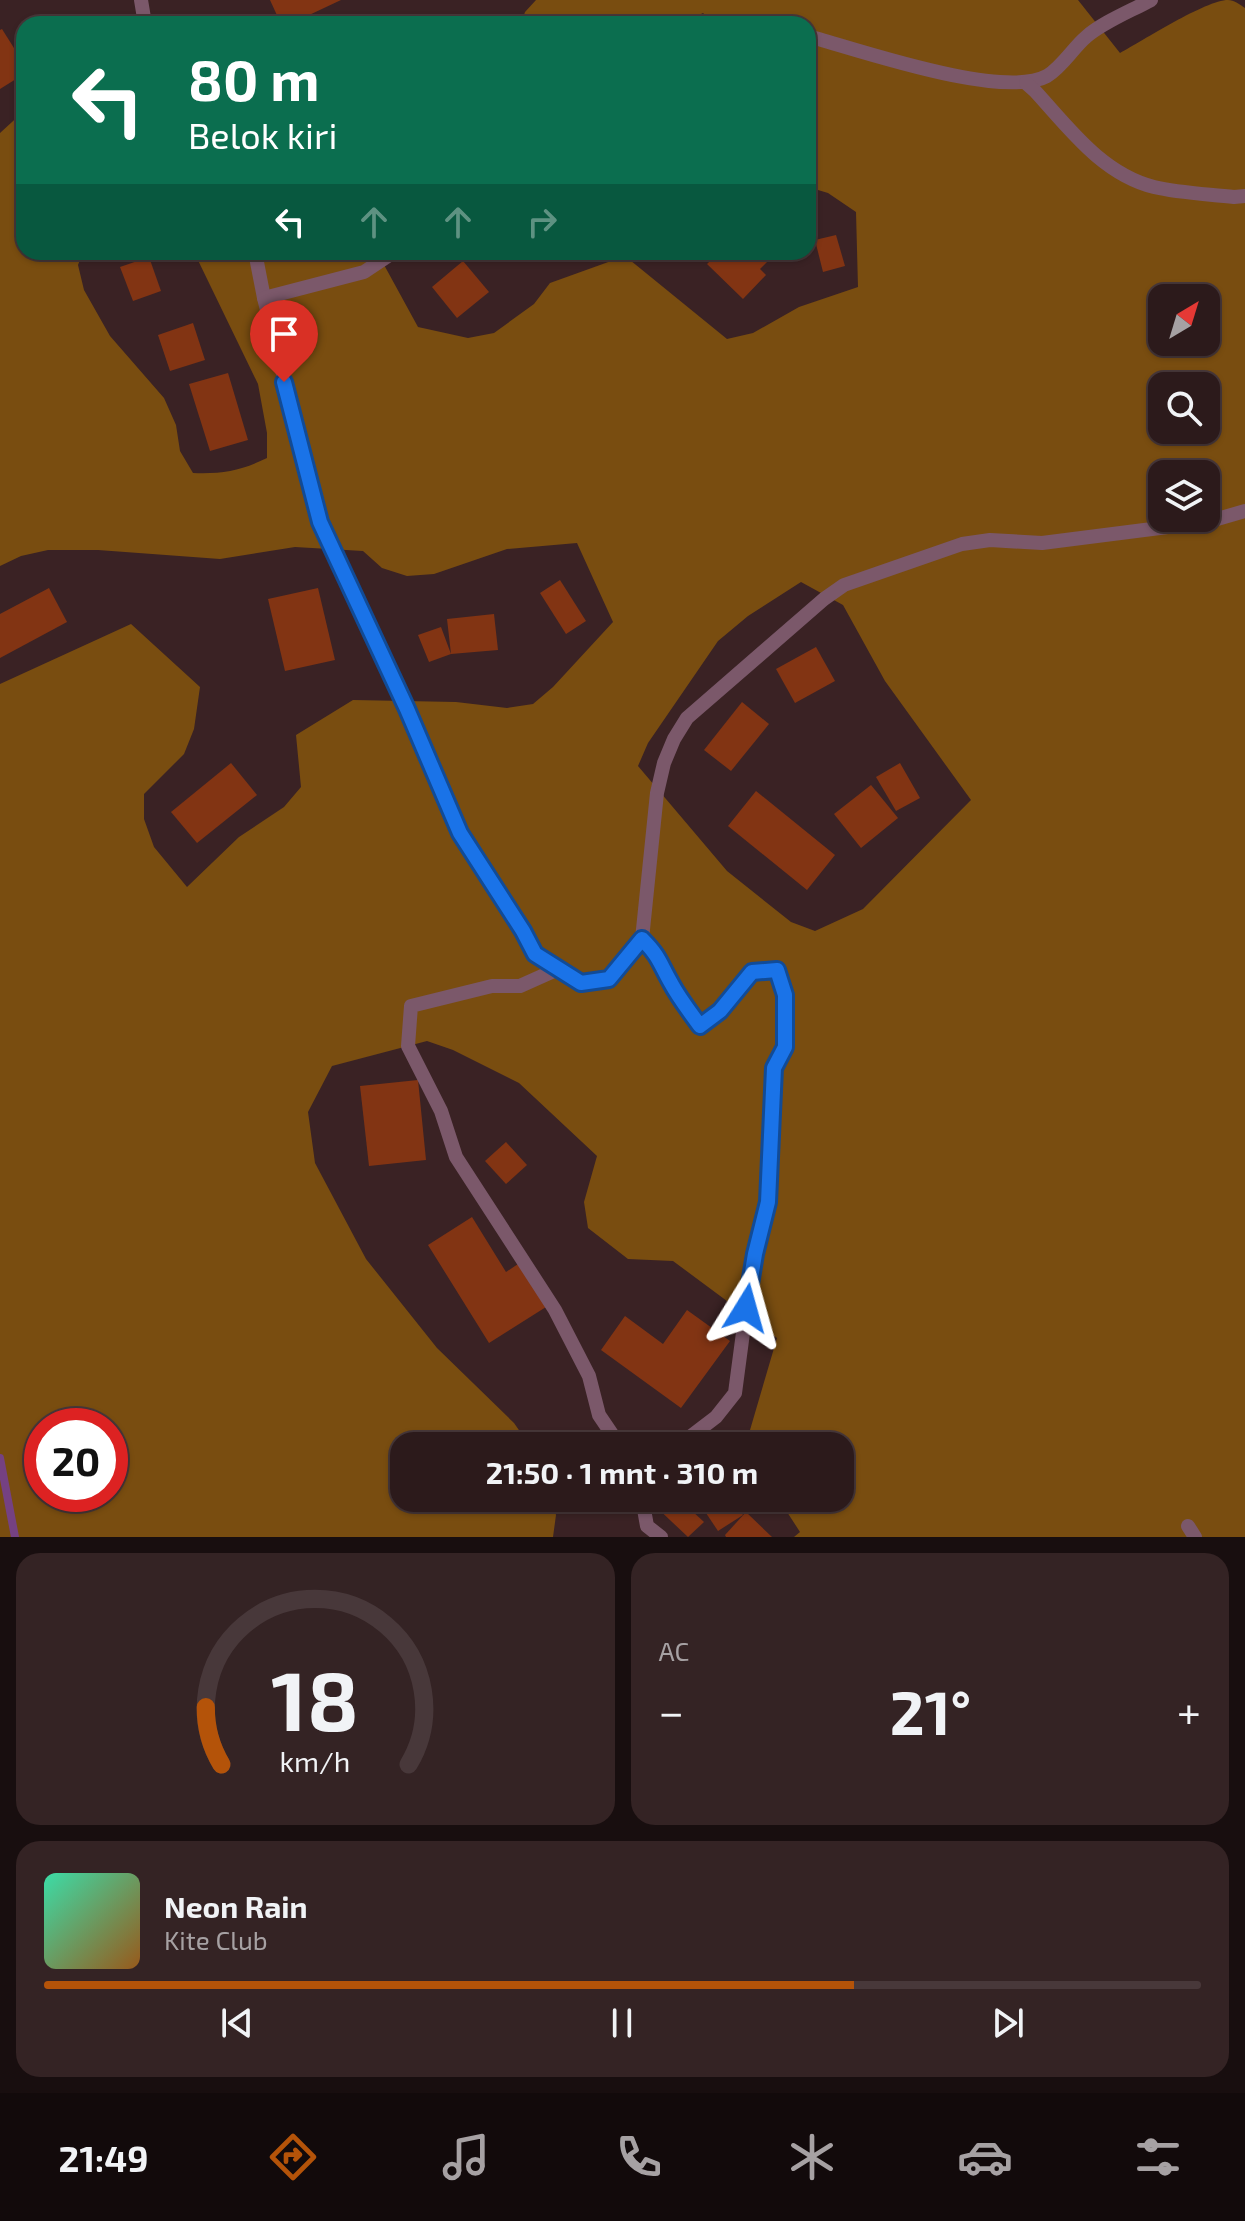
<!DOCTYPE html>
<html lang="id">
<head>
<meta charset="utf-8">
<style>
  :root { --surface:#2c1a1b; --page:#342324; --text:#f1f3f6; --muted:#a6a1a3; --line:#48383a; --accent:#b45309 }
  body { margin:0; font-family:"Exo 2",sans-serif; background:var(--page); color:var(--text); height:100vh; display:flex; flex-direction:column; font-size:30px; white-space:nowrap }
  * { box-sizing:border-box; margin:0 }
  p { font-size:26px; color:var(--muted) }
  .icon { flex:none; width:44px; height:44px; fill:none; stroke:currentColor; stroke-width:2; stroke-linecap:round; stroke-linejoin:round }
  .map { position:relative; height:1537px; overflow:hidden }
  .panel { display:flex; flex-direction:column; gap:16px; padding:16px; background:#180e0f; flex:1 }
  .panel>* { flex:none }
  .hud { position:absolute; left:16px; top:16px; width:800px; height:244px; border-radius:24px; box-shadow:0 2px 6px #0004,0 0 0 2px var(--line); background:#0b6e4f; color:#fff; overflow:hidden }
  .needle { width:52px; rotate:38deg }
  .buttons { position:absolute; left:1148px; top:284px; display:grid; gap:16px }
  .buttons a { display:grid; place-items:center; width:72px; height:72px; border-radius:16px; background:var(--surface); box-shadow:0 2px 6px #0004,0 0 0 2px var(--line); font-size:40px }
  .speed { position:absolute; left:24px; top:1408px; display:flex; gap:16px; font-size:40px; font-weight:700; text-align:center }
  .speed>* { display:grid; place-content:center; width:104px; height:104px; border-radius:50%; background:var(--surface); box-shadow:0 2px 6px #0004,0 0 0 2px var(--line); line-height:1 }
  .speed .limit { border:12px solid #d22; background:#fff; color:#111 }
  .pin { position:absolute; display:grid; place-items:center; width:68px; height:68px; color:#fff; margin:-82px -34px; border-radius:50% 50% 50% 0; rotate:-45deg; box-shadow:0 0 8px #0007 }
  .pin .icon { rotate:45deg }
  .me { position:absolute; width:88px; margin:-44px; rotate:8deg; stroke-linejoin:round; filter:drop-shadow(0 0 6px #0008) }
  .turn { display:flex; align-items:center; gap:28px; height:168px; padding:0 40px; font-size:36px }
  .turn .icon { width:104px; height:104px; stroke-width:2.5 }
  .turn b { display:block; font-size:56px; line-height:68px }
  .lanes { display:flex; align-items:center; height:76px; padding:0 40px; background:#0003; justify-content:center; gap:40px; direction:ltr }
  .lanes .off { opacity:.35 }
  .big { font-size:60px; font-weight:700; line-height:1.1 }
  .panel .widget { flex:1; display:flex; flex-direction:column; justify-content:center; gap:12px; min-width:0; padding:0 28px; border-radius:24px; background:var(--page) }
  .panel .dial { align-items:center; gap:0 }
  .dial svg { height:208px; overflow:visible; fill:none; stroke:var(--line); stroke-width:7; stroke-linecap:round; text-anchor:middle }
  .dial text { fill:var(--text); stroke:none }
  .song { display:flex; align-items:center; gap:24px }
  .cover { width:96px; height:96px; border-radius:12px; background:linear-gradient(135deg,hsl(160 70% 55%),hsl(30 70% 35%)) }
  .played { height:8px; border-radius:4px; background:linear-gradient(90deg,var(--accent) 70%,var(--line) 70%) }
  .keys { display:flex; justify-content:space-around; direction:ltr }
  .heat { display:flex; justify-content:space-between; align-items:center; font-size:44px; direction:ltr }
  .panel .tiles { flex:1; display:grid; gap:16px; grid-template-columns:1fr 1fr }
  .widget:last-child { grid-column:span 2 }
  .trip { position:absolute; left:390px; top:1432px; width:464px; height:80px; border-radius:24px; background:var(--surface); box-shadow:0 2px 6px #0004,0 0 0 2px var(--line); font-weight:700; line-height:80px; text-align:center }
  .dock { display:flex; height:128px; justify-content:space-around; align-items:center; background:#120a0b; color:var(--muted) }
  .dock .icon { width:56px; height:56px }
  .dock .current { color:var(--accent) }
  .dock b { font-size:36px; color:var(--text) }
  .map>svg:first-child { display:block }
  .forest { fill:#794d10; fill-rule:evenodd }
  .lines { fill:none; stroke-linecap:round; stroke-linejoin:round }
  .stream { stroke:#754182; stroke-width:8 }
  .building { fill:#823413 }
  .service { stroke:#7b586a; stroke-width:14 }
  .route-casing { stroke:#114b97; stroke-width:20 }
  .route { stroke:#1a73e8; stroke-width:14 }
</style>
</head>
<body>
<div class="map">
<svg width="1245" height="1537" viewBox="0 0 1245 1537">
  <rect width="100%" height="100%" fill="#3a2224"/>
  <g class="forest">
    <path d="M536,0H1078L1120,53C1142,41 1206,0 1228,0C1234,0 1239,4 1245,8V1537H794L800,1532L778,1498H840V1446H751L750,1430L777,1338L673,1261L628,1259L588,1228L584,1202L597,1156L519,1083L453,1050L427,1041L332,1066L308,1112L315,1163L366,1259L437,1348L514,1423L530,1446H404V1498H552L556,1515L553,1537H0V684L131,624L200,687L194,729L184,754L144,794V819L154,847L187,887L239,837L284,807L301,787L296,735L353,700L456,702L507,708L533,704L553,687L613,622L577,543L507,549L434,574L407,576L382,568L363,551L295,547L220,559L98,550H48L21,556L0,566V133L24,111V252H83L78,265L84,290L110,336L164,398L176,425L180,451L193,473C223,474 240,471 267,458V433L258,384L194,252H377L418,327L468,338L494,333L534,304L550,283L625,256L727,339L753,333L799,307L858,287L856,212L828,193L808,187V24H715L703,13L681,24H521L525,12ZM1162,298H1206V342H1162ZM1162,386H1206V430H1162ZM1162,474H1206V518H1162ZM801,582L843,605L885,681L971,800L863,909L815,931L791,922L727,871L638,766L648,743L718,641L748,616ZM42,1426H110V1494H42Z"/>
    <path d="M77,16L181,24H75Z"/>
  </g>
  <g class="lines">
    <path class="stream" d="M0,1458L15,1537"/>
  </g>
  <g class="building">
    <path d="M270,0H341L290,24H281Z"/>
    <path d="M2,29L24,64V74L0,89V30Z"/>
    <path d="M836,235L845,266L823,272L815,240Z"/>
    <path d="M719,252H777L760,269L766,275L743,299L707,264Z"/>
    <path d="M149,257L161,291L133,301L120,267Z"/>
    <path d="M463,261L489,292L457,318L432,287Z"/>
    <path d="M193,323L205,360L170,371L158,335Z"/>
    <path d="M228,373L248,440L210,451L189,384Z"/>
    <path d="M560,580L586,621L566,634L540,593Z"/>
    <path d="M49,588L67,622L0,658V614Z"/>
    <path d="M318,588L335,660L285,671L268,599Z"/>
    <path d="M494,614L498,650L451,654L429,662L418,635L441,627L451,654L447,619Z"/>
    <path d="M816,647L835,681L795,703L776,669Z"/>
    <path d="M742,702L769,724L731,771L704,750Z"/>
    <path d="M231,763L257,795L197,843L171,812Z"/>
    <path d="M900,763L920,798L896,811L876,777Z"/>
    <path d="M871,785L898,818L861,848L834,814Z"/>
    <path d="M756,791L835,855L807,890L728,826Z"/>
    <path d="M418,1080L426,1160L369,1166L360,1086Z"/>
    <path d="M506,1142L527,1165L506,1184L485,1161Z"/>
    <path d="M472,1217L506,1272L518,1264L546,1307L489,1343L428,1245Z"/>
    <path d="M687,1310L730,1341L681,1408L601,1350L625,1316L663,1344Z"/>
    <path d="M659,1498H678L704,1522L688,1537L653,1504Z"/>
    <path d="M696,1498H732L743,1515L718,1531Z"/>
    <path d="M746,1512L772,1537H726L725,1535Z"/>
  </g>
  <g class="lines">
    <g class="service">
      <path d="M141,0L145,24"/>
      <path d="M808,36C859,50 1003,100 1047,76C1062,67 1073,48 1086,37C1103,22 1131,11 1151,0"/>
      <path d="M1026,83L1035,91C1069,128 1102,174 1154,187C1179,193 1208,194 1234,197L1245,196"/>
      <path d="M255,252L264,298L320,522L407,709L460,833L523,931L535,954L581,983L609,979L642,939L658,955L668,978L700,1026L720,1011L752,972L777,970L785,995V1047L774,1068L768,1202L750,1280L735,1393L716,1417L678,1446"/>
      <path d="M264,298L364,272L394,252"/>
      <path d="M642,939L657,793L664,763L674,739L687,718L824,599L844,585L962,544L990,540L1042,543L1207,522L1245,511"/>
      <path d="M558,969L520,986H492L411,1006L408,1046L441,1111L456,1157L555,1310L589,1376L599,1415L620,1446"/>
      <path d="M642,1498L647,1526L661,1537"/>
      <path d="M1188,1526L1195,1537"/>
    </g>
  </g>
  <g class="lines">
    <g class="route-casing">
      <path id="route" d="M284,382L320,522L407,709L460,833L523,931L535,954L581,983L609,979L642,939C660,957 659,962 671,983C679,998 690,1012 700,1026L720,1011L752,972L777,970L785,995V1047L774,1068L768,1202L755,1254L746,1308"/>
    </g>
    <use href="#route" class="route"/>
  </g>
</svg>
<div class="buttons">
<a><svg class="needle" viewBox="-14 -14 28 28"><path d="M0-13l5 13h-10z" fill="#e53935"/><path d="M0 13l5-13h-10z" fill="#a6a1a3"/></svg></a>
<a><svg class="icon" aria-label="search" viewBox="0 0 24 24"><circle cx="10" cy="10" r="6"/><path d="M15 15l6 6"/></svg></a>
<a><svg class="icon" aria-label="layers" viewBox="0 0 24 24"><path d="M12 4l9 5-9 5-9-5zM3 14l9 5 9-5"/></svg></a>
</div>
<div class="speed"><div class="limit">20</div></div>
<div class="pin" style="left:284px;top:382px;background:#d93025"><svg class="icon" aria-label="arrive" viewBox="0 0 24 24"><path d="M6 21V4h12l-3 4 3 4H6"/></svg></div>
<svg class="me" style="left:746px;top:1308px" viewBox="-20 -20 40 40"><path d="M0-17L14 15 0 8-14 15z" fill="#1a73e8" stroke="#fff" stroke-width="4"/></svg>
<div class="trip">21:50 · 1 mnt · 310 m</div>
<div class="hud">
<div class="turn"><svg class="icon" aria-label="left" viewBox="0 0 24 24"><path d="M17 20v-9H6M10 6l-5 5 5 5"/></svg><div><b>80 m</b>Belok kiri</div></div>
<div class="lanes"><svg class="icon" aria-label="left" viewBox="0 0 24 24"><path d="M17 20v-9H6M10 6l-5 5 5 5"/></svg><svg class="icon off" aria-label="ahead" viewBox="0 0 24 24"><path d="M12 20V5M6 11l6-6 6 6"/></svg><svg class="icon off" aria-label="ahead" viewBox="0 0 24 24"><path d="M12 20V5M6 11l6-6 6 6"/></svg><svg class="icon off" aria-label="right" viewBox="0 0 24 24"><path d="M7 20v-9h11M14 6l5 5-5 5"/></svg></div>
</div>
</div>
<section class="panel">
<div class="tiles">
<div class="widget dial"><svg viewBox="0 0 100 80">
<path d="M14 69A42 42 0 1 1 86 69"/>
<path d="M14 69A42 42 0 0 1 8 47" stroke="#b45309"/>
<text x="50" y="56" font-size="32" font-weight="700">18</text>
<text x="50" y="72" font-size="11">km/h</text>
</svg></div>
<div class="widget"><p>AC</p>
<div class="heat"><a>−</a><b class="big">21°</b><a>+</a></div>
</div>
<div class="widget">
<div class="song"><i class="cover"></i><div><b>Neon Rain</b><p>Kite Club</p></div></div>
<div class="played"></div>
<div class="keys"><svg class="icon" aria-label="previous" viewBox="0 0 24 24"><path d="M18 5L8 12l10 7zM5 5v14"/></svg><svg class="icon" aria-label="pause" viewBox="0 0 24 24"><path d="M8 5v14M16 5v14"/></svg><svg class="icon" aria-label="next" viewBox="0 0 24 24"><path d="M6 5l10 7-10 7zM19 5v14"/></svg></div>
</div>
</div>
</section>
<nav class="dock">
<b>21:49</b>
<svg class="icon current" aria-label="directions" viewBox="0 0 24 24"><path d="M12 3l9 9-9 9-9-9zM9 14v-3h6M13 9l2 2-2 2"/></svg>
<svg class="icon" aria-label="music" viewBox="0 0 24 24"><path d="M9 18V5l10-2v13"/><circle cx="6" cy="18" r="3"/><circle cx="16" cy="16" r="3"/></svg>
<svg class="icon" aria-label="phone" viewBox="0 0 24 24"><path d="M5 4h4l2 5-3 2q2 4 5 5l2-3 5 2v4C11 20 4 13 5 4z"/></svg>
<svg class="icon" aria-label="climate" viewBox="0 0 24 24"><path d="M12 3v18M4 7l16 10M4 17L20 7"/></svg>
<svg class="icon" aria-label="car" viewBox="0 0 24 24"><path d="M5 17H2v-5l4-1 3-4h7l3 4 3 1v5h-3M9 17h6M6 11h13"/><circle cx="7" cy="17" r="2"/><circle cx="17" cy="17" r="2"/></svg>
<svg class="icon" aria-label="filters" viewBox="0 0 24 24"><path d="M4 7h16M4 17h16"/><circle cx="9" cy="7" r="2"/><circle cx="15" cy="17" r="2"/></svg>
</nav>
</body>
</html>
